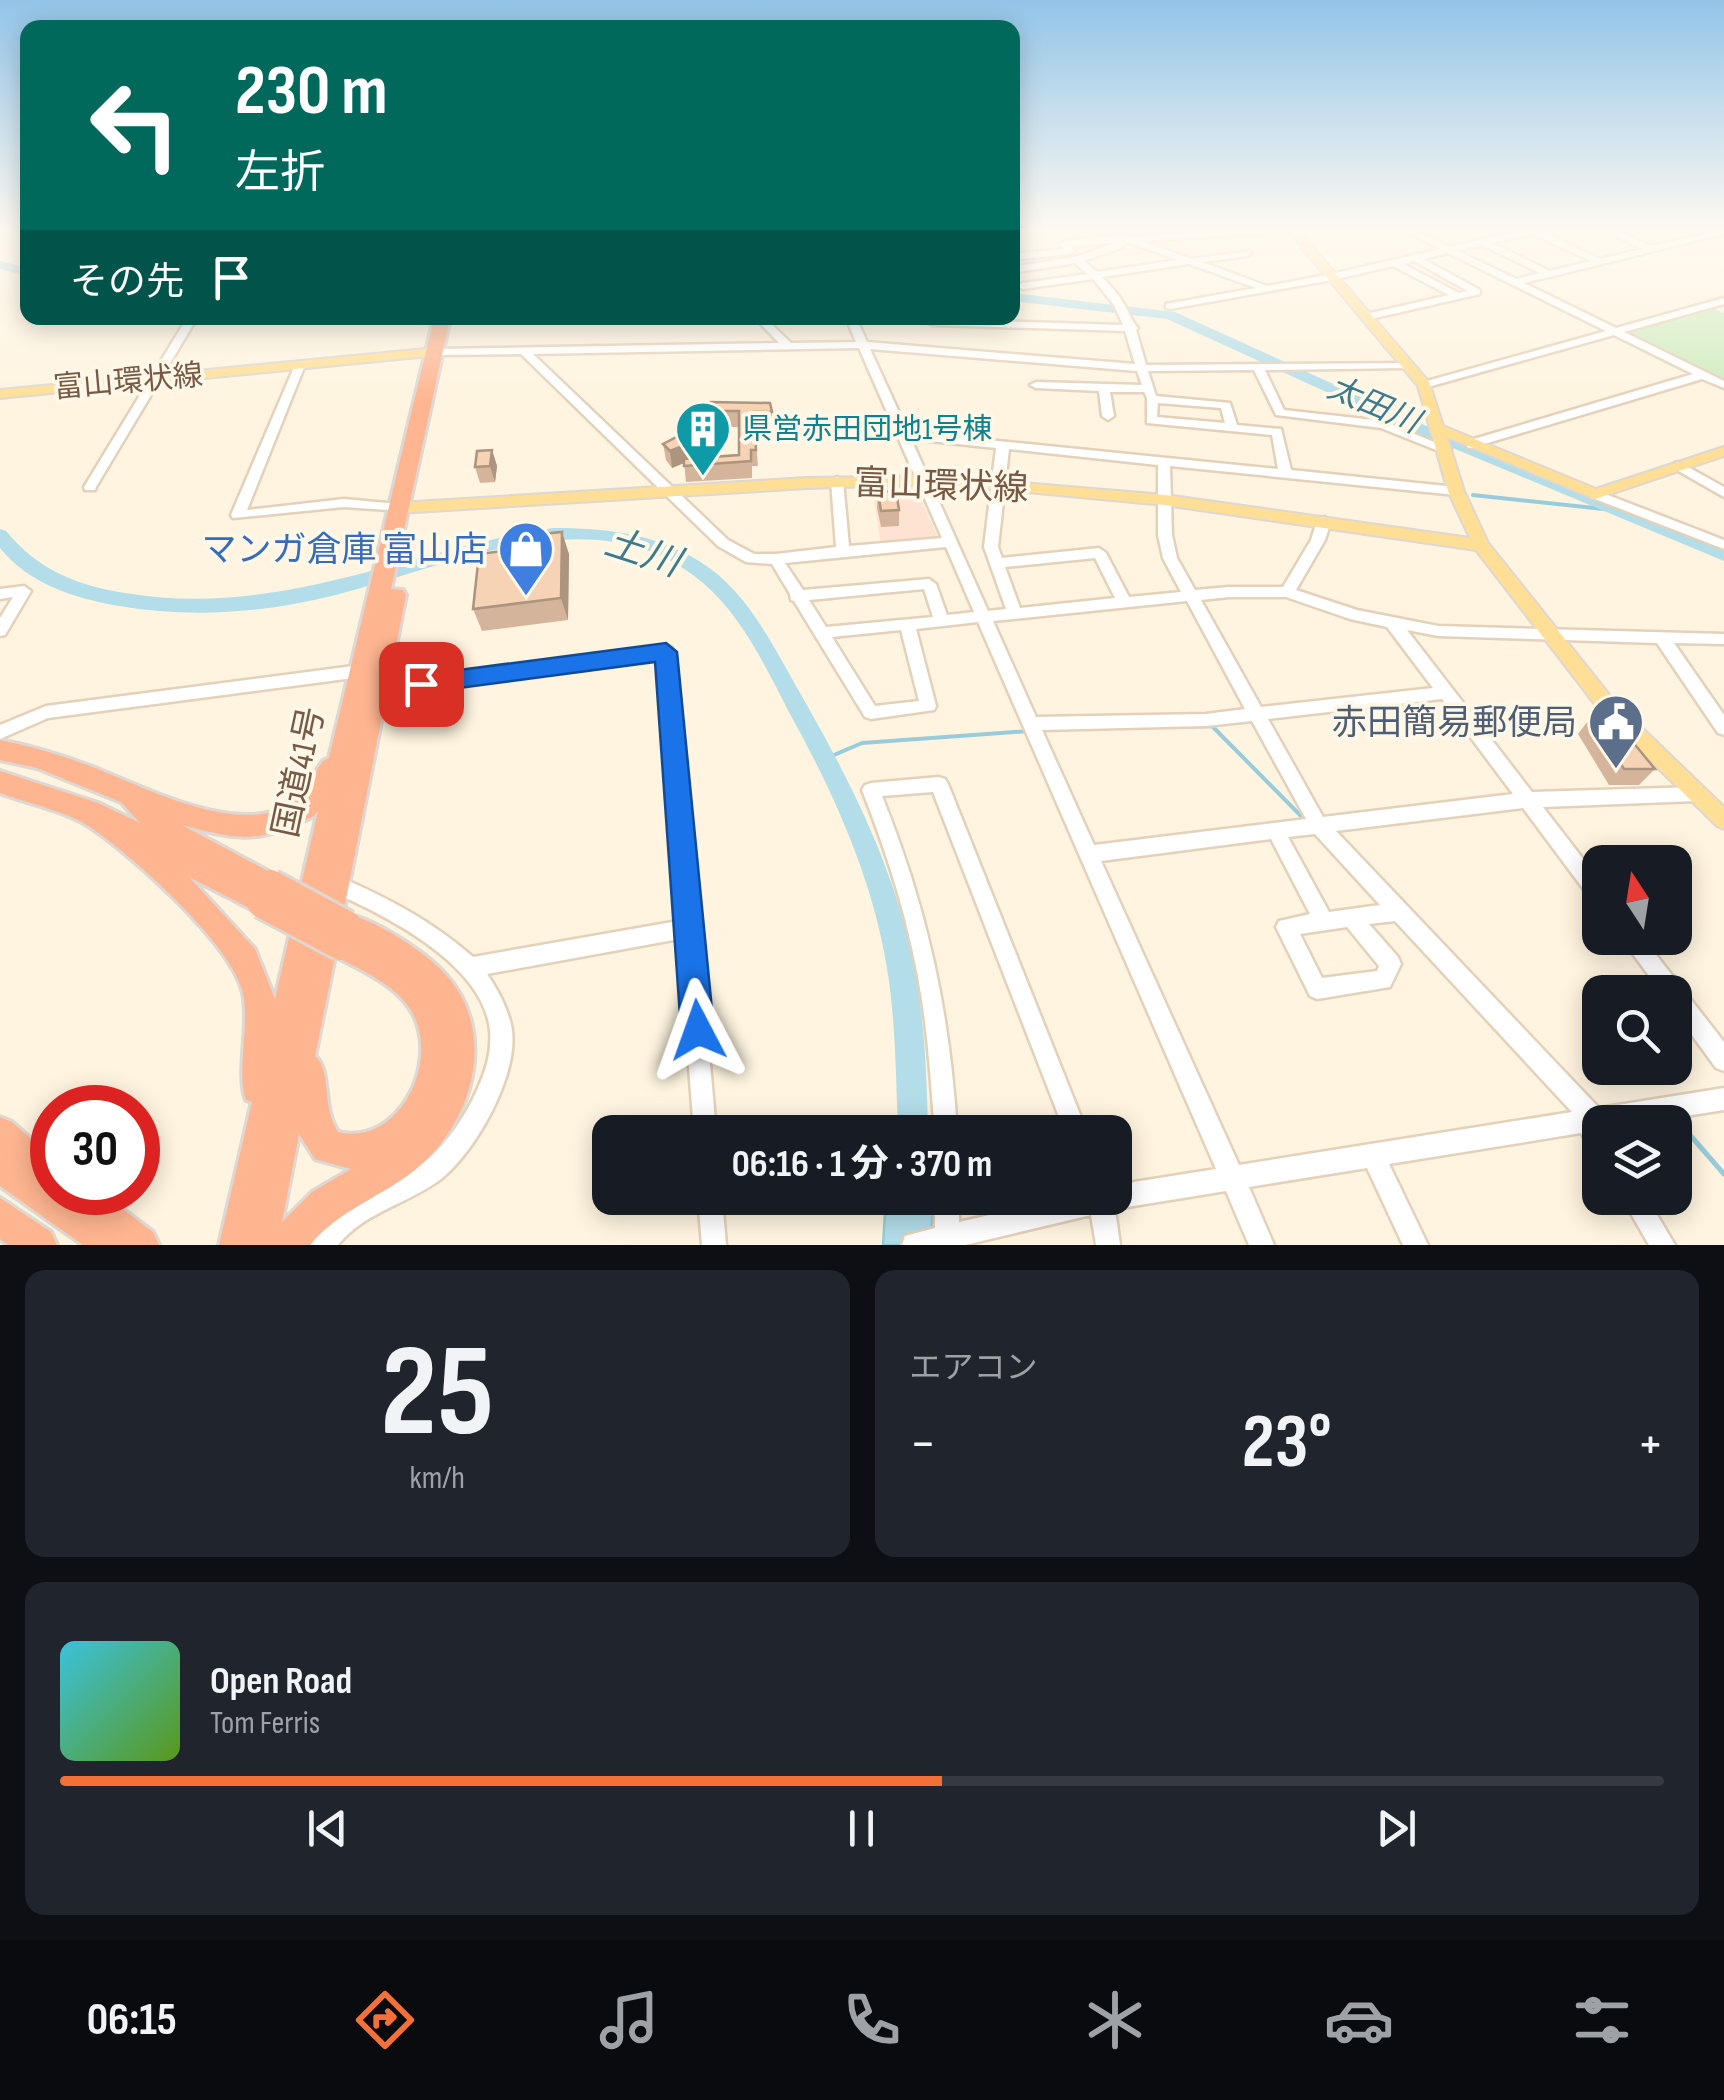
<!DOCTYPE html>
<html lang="ja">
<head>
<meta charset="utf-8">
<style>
  :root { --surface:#171b24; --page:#20242c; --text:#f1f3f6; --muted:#9ea1a6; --line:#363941; --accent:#f37039 }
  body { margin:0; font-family:"Sofia Sans Condensed","Noto Sans JP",sans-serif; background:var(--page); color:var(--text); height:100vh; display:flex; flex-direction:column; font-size:38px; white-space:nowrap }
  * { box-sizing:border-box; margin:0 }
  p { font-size:32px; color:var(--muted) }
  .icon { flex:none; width:55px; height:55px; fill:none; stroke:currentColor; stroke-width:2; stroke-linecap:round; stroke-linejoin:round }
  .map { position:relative; height:1245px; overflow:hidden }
  .drawer { display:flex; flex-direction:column; gap:25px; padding:25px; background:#0d0f14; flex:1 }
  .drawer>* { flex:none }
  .guide { position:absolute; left:20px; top:20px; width:1000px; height:305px; border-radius:20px; box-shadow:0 5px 25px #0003; background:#00695c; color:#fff; overflow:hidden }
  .needle { width:65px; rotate:348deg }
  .tools { position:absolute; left:1582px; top:845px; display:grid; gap:20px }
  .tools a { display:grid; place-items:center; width:110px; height:110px; border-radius:20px; background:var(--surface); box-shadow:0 5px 25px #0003; font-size:50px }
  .speed { position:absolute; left:30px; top:1085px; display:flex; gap:20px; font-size:50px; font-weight:700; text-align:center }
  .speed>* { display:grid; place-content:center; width:130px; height:130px; border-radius:50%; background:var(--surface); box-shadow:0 5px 25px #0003; line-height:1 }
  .speed .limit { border:15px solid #d22; background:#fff; color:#111 }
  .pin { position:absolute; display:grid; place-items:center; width:85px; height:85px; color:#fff; margin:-42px; border-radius:20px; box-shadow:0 5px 15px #0006 }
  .me { position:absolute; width:110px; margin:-55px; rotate:356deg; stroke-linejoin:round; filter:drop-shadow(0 0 8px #0008) }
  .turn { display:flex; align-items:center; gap:35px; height:210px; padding:0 50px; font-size:45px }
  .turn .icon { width:130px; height:130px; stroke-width:2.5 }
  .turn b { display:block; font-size:70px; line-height:85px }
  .then { display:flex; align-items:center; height:95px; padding:0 50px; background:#0003; gap:20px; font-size:38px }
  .big { font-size:75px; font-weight:700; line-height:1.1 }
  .drawer .tile { flex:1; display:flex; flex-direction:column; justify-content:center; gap:15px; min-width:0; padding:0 35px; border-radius:20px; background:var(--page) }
  .drawer .dial { align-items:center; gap:0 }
  .dial b { font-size:130px; line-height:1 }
  .song { display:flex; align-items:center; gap:30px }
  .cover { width:120px; height:120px; border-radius:15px; background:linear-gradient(135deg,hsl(190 70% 55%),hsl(90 70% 35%)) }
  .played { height:10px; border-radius:5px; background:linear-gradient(90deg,var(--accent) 55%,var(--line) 55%) }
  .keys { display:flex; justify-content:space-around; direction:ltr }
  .heat { display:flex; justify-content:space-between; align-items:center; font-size:55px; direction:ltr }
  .drawer .tiles { flex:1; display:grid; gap:25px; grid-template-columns:1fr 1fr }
  .tile:last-child { grid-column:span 2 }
  .trip { position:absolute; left:592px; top:1115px; width:540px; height:100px; border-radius:20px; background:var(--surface); box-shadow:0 5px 25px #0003; font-weight:700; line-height:100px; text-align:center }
  .tabs { display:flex; height:160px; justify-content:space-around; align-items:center; background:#090b0e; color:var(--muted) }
  .tabs .icon { width:70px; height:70px }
  .tabs .selected { color:var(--accent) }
  .tabs b { font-size:45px; color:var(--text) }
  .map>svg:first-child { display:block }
  .commercial { fill:#ffe3d2 }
  .green { fill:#cdecbd }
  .water { fill:#b2dde9; stroke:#98ccdc; stroke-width:2.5 }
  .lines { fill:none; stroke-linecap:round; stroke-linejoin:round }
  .stream-far1 { stroke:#98ccdc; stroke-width:4 }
  .stream { stroke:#98ccdc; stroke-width:5 }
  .river { fill:#b2dde9; fill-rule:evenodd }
  .minor-tunnel { stroke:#dcceb8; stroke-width:16; stroke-dasharray:16 9; stroke-linecap:butt }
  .minor-casing { stroke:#e3d1ba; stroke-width:5 }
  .major-casing { stroke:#ded7d2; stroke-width:4 }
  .highway-casing { stroke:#ded7d2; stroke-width:6 }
  .minor { fill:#fff; fill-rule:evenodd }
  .major { fill:#ffdf95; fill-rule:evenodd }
  .highway { fill:#feb590; fill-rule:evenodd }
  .highway-bridge-far1-casing { stroke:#ded7d2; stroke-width:30; stroke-linecap:butt }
  .highway-bridge-casing { stroke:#ded7d2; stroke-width:38; stroke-linecap:butt }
  .highway-bridge-far1 { stroke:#feb590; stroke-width:25 }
  .highway-bridge { stroke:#feb590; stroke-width:32 }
  .wall { fill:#d4b59b; fill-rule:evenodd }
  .shaded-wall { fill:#ac947e }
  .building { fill:#f6d3b4; stroke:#ac947e; stroke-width:2.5 }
  .route { fill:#1a73e8; stroke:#114b97; stroke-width:2.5 }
  .labels { text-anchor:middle; stroke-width:8; stroke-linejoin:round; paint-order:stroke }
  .far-street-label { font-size:30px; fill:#775a45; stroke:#fff7e7 }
  .far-culture-label { font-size:30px; fill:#0d838f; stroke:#fff7e7; text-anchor:start }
  .far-water-label { font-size:32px; font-style:italic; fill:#3c7a8c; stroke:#fff7e7 }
  .street-label { font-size:35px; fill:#775a45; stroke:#fff7e7 }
  .shop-label { font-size:35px; fill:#366cbe; stroke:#fff7e7; text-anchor:end }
  .service-label { font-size:35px; fill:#4e5e75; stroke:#fff7e7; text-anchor:end }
  .water-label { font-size:38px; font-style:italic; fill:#3c7a8c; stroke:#fff7e7 }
</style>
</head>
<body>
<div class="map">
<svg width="1724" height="1245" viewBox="0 0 1724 1245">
  <rect width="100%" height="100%" fill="#fef4df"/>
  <path class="commercial" d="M872,485H909L917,491L939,540L881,546Z"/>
  <path class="green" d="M1714,309L1724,313V382L1629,333Z"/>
  <path class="water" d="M886,1198H933L931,1245H883Z"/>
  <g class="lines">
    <g class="stream-far1">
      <path d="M1473,495L1613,510"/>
      <path d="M1169,727L1212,726L1305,820"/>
      <path d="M1039,730H1059"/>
      <path d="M827,758L862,743L1029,731"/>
    </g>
    <path class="stream" d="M1675,1128L1683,1127L1724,1174"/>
    <g class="river">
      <path d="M0,261L28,268V276L0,269Z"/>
      <path d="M1012,293L1175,312L1417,422L1724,548V561L1405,428L1167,319L1012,301Z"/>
      <path d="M553,528C604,528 654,533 699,561C745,589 770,640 796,686C849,778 899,874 917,981C925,1031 927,1082 928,1132H898C896,1082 896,1032 889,981C876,886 836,797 790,714C766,668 743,617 703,583C592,487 434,575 314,600C250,614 184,617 119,606C74,598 29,584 0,548V529L6,531C38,570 76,585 125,593C279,619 405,550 553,528Z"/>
    </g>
    <path class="minor-tunnel" d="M0,742L4,737"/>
    <g class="minor-casing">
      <g id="minor">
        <path d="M1224,230H1272L1268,233L1142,241L1191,259L1250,251L1252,253L1247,256L1202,262L1267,286L1332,274L1440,249L1404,230H1416L1450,247L1524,230H1539L1600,259L1642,249L1604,230H1616L1651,246L1724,230V234L1524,283L1616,328L1724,298V304L1624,332L1724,381V388L1702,379L1471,448L1467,447V441L1693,374L1614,335L1428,387H1420V383L1606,331L1448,253L1423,259L1480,290V294L1366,320L1361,317L1362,315L1449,295L1393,266L1332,280L1170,309L1166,308V304L1256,288L1189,264L1102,277C1111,286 1119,295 1125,306C1130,314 1132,322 1138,328L1136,330L1146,365L1411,363V367L1407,368L1265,370L1284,410L1383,421L1451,449L1449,452H1441L1381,428L1276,415L1254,370L1148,371L1156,396L1230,403L1237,425L1281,429L1291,470L1456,487L1462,491L1456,495L1170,466L1172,535L1177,558L1195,590L1229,587H1283L1311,540L1317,521L1324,517L1331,521L1325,540L1296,590L1357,610L1438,626L1724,634V644L1674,643L1724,715V735L1718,733L1657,643L1438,636L1407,630L1532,792L1696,787L1702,789L1705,794L1702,799L1696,801L1543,807L1600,881V905L1593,902L1523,808L1336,831L1599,1108L1724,1088V1110L1648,1122H1600V1155L1592,1151L1581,1133L1389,1164L1428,1245H1403L1367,1168L1249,1187L1274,1245H1249L1226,1191L1115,1209L1120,1245H1096L1091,1215L965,1245H902L905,1236L935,1228V1198H959V1222L1063,1198H1115V1185L1216,1169L978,622L916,629L936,706L934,710L871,719L865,717L794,601L791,600L790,594L772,564L746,562L718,546L521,354L435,355L430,352L435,349L779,343L755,318H765L791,343L856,342L846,318H856L867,342L1135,364L1125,331L932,325L927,322L932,319L1123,325L1114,305L1093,279L1023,289L1018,286L1023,283L1087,274L1075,263L1012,273V267L1075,257L1115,243L1071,246L1075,251L1070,254L1012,260V254L1064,249L1060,244L1065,241L1123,235L1129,237ZM1532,234L1591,261L1550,271L1492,243ZM1127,242L1178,260L1097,272L1084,261L1121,248ZM1482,245L1540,273L1516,279L1458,251ZM1414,261L1468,291L1459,293L1403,264ZM859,348L942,538L849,546L843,481L837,477L831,481L836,547L776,554H754L728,540L533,354ZM870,349L1137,371L1142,385L1036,382L1030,385L1036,388L1099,391L1102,416L1108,420L1114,416L1110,392H1144L1147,398V423L1272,435L1278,469L908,432ZM1158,403L1221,408L1225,423L1157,417ZM911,439L996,448L984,547L1006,609L988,611ZM1009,449L1158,465V535L1163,558L1181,592L1129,597L1106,553L1099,548L1002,558L998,547ZM946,547L974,612L947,615L936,584L929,579L803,590L785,563ZM1095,558L1115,598L1020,608L1005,567ZM924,589L933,617L826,627L809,600ZM1229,597H1286L1350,619L1387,627L1433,688L1261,707L1201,600ZM1187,601L1245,709L1206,714L1036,717L993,621ZM901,630L919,701L875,706L832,637ZM1442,699L1513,794L1323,817L1268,719ZM1252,721L1306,819L1094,845L1042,730L1206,726ZM1315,834L1380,905L1329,912L1288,837ZM1271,839L1310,914L1279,921L1276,927L1310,996L1317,999L1390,987L1401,964L1398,957L1369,924L1395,921L1572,1112L1239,1165L1101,861ZM1347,927L1379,966L1377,971L1322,978L1300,934Z"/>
        <path d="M187,318H197L96,487L95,490H85L84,487Z"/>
        <path d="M300,362L305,365L247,510L344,499L398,504L405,508L403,511L344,507L233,518L231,515L295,365Z"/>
        <path d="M1679,462L1724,487V497L1675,469V463Z"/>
        <path d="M1595,490L1724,540V549L1590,497L1589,494L1590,491Z"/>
        <path d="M24,586L31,591L5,635L0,636V618L13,597L0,599V589Z"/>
        <path d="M666,645L671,647L674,651L716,1132H694L679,939L487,974C498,990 509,1011 512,1030C518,1076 476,1151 441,1179C408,1204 364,1212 338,1245H311L323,1224L335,1213C364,1192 401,1182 428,1159C449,1141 466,1115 477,1090C486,1071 492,1052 490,1031C484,963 383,914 328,890L325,884L328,878L335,875L342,878C390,899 433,922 473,957L678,921L659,658L375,697L369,695L367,691L369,687Z"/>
        <path d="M361,665L367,667L369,671L367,675L361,677L48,718L0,739V725L46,706Z"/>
        <path d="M939,777L945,779L948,784L1087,1132H1065L933,792L882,796C927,907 950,1013 957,1132H935C931,1088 929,1044 922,1000C911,928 889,858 862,790L865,785L871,783Z"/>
        <path d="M1621,938H1643L1724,1042V1071L1716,1068L1675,1012V992H1661Z"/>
        <path d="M698,1198H722L726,1245H702Z"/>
        <path d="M1622,1198H1647L1675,1245H1649Z"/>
      </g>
    </g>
    <g class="major-casing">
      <g id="major">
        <path d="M1287,230H1298L1429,382L1443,426L1596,489L1724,447V456L1595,499L1447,437L1464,491L1488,543L1615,702L1724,807V829L1717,826L1601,712L1476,550L1165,505L940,484L807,488L398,513L390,508L398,503L807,478L940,476L1165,495L1470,538L1448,491L1418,386Z"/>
        <path d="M435,348L441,352L439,355L0,398V390Z"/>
      </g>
    </g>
    <g class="highway-casing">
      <g id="highway">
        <path d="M434,318H450L391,589L403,590L406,595L343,914C371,916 427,953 446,975C499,1034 472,1124 415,1170C381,1197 339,1210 310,1245H219L252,1102L246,1100C236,1075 250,1026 243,993C232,944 130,853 87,825C62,810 27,803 0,793V771L98,803L140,823L121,802L37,768L0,760V740C31,746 60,755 90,766C140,785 247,843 296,799C306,789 315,772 323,761L329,758ZM318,811L275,999L255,949L189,877L263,915L273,911L278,902L275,897L283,886L279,877L182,825C243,841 257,843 314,816ZM335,956C361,970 401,987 414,1016C438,1065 399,1146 338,1132C321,1106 332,1070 315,1056ZM299,1134L315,1159L351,1169L312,1192L282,1222Z"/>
        <path d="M0,1117L12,1122L52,1158V1192H100L153,1232L159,1245H83L0,1186Z"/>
        <path d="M0,1198L51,1232L57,1245H8L0,1239Z"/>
      </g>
    </g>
    <use href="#minor" class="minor"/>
    <use href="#major" class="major"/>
    <use href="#highway" class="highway"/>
    <g class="highway-bridge-far1-casing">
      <path id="highway-bridge-far1" d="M269,886L275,889"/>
    </g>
    <g class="highway-bridge-casing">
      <g id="highway-bridge">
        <path d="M270,886L346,927"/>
        <path d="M263,902L342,944"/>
      </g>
    </g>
    <use href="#highway-bridge-far1" class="highway-bridge-far1"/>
    <use href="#highway-bridge" class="highway-bridge"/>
  </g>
  <g class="wall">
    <path d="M711,411L772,412L773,427L755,428L758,466H752V478L686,482L684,463L672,468L666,460L663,444L712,420ZM719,427H739V455L696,458L708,453L707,448L721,442Z"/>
    <path d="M492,450L497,466L495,482L480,483L475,467Z"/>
    <path d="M878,492L899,510V526L881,527L877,508Z"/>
    <path d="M569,554L568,620L482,631L473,609Z"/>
    <path d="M1591,717L1655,769L1639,785H1609L1578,734Z"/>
  </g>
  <g class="shaded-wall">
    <path d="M719,426L721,442L707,448L708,453L672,468L670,451Z"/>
    <path d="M492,450L497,466L495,482L490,466Z"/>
    <path d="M562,532L569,554L568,620L561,598Z"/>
  </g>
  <g class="building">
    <path d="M711,402L770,403L772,412H754L756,450H751V461L684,466V459L739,455V411H711Z"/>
    <path d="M711,419L719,426L702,433L706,437L670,451L663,444Z"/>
    <path d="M492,450L490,466L475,467L477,451Z"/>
    <path d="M896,491L899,510L881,511L878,492Z"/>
    <path d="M562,532L561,598L473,609L479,554L541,546L542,534Z"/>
    <path d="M1591,717L1613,718L1655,769H1624Z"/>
  </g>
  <linearGradient id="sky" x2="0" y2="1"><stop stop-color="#92c4e8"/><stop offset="0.57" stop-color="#fffaf1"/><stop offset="1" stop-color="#fffaf1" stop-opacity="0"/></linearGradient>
  <rect width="1724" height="405" fill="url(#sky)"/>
  <path class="route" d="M666,643L677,652L714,1030L709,1041L698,1046L686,1041L681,1030L655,662L421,693L412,691L409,684L412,678L421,675Z"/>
  <defs>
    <g id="building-pin" transform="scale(2.875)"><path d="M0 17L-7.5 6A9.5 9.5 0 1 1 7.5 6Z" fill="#0f9aa8" stroke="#fff7e7"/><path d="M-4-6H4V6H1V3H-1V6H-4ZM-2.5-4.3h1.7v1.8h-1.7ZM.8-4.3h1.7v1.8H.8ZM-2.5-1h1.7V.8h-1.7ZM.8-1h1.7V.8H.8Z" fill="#fff"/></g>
    <g id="shop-pin" transform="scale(2.875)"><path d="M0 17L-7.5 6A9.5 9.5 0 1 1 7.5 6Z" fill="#3f7fe0" stroke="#fff7e7"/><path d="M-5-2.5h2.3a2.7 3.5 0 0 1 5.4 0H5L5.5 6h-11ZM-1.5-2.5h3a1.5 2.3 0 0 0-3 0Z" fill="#fff"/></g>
    <g id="civic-pin" transform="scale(2.875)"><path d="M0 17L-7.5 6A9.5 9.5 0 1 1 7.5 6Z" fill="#5c6f8a" stroke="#fff7e7"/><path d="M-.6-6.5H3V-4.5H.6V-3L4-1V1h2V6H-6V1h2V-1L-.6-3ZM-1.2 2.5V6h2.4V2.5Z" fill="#fff"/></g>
  </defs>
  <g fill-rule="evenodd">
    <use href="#building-pin" x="703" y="429"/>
    <use href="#shop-pin" x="526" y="549"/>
    <use href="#civic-pin" x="1616" y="722"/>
  </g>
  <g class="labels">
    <g class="far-street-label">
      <text transform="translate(128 381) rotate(-5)" y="10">富山環状線</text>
    </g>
    <g class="far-culture-label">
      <text x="742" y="439">県営赤田団地1号棟</text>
    </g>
    <g class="far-water-label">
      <text transform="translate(1374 404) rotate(23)" y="11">太田川</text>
    </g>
    <g class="street-label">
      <text transform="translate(941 485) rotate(2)" y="12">富山環状線</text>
      <text transform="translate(298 772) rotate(-78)" y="12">国道41号</text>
    </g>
    <g class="shop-label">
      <text x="487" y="561">マンガ倉庫 富山店</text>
    </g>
    <g class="service-label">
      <text x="1577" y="734">赤田簡易郵便局</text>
    </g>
    <g class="water-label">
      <text transform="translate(643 552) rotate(18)" y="13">土川</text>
    </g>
  </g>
</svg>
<div class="tools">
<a><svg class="needle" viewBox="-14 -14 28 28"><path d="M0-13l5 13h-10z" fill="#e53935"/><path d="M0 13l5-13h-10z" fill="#9ea1a6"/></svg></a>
<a><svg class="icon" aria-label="search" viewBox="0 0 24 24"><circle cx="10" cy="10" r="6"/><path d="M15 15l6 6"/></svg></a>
<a><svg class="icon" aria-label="layers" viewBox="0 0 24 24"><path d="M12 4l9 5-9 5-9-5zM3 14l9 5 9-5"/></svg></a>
</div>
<div class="speed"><div class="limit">30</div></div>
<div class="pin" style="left:421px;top:684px;background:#d93025"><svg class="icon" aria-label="arrive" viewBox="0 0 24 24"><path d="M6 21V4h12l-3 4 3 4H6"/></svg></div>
<svg class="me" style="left:698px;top:1030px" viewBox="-20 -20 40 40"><path d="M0-17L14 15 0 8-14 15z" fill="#1a73e8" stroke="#fff" stroke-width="4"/></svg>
<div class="trip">06:16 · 1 分 · 370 m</div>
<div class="guide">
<div class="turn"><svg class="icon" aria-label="left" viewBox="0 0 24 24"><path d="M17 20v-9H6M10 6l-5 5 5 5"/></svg><div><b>230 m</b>左折</div></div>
<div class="then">その先<svg class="icon" aria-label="arrive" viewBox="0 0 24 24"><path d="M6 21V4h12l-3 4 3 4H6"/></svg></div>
</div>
</div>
<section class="drawer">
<div class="tiles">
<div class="tile dial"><b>25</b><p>km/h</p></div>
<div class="tile"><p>エアコン</p>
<div class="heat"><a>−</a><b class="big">23°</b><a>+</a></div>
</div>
<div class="tile">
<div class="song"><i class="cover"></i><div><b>Open Road</b><p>Tom Ferris</p></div></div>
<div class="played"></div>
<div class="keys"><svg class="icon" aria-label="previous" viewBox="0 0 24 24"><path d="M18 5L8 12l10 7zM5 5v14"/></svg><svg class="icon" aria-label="pause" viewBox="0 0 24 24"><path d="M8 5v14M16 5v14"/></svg><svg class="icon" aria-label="next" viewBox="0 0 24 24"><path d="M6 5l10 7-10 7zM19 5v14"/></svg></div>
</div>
</div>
</section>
<nav class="tabs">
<b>06:15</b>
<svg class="icon selected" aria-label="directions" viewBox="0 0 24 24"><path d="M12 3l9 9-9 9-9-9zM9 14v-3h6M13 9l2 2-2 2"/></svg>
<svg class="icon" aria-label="music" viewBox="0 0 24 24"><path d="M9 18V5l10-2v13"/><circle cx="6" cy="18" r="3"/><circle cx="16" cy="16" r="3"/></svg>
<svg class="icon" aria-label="phone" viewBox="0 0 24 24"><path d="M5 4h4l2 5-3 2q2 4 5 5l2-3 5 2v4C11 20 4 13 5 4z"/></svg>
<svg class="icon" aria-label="climate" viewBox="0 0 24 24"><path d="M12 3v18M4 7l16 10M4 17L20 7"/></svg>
<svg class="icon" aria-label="car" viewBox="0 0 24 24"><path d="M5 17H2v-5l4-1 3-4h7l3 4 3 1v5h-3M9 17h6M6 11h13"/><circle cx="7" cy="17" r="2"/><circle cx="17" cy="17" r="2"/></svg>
<svg class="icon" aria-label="filters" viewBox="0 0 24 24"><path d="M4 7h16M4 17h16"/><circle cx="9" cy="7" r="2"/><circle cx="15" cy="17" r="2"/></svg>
</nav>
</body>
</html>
